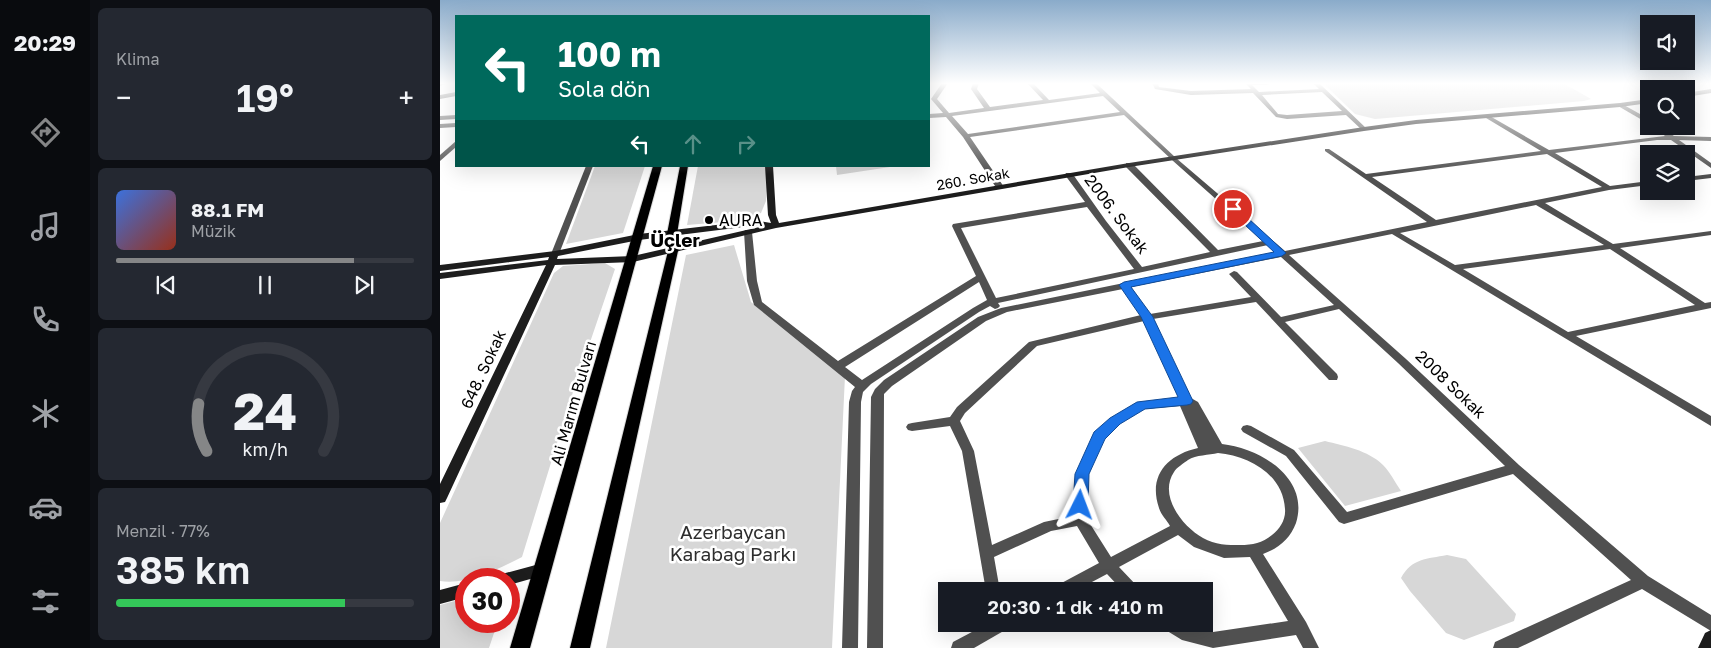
<!DOCTYPE html>
<html lang="tr">
<head>
<meta charset="utf-8">
<style>
  :root { --surface:#171b24; --page:#242831; --text:#f1f3f6; --muted:#9ea1a6; --line:#363941; --accent:#858687 }
  body { margin:0; font-family:"Golos Text",sans-serif; background:var(--page); color:var(--text); height:100vh; display:flex; flex-direction:column; font-size:19px; white-space:nowrap }
  * { box-sizing:border-box; margin:0 }
  p { font-size:16px; color:var(--muted) }
  .icon { flex:none; width:28px; height:28px; fill:none; stroke:currentColor; stroke-width:2; stroke-linecap:round; stroke-linejoin:round }
  .map { position:relative; flex:1; overflow:hidden }
  .details { display:flex; flex-direction:column; gap:8px; padding:8px; background:#0d0f14; width:350px }
  .details>* { flex:none }
  .banner { position:absolute; left:15px; top:15px; width:475px; height:152px; border-radius:0px; box-shadow:0 5px 20px #0002; background:#00695c; color:#fff; overflow:hidden }
  .tools { position:absolute; left:1200px; top:15px; display:grid; gap:10px }
  .tools a { display:grid; place-items:center; width:55px; height:55px; border-radius:0px; background:var(--surface); box-shadow:0 5px 20px #0002; font-size:25px }
  .speed { position:absolute; left:15px; top:568px; display:flex; gap:10px; font-size:25px; font-weight:700; text-align:center }
  .speed>* { display:grid; place-content:center; width:65px; height:65px; border-radius:50%; background:var(--surface); box-shadow:0 5px 20px #0002; line-height:1 }
  .speed .limit { border:8px solid #d22; background:#fff; color:#111 }
  .pin { position:absolute; display:grid; place-items:center; width:42px; height:42px; color:#fff; margin:-21px; border:2px solid #fff; border-radius:50%; box-shadow:0 1px 5px #0007 }
  .me { position:absolute; width:55px; margin:-28px; rotate:3deg; stroke-linejoin:round; filter:drop-shadow(0 0 4px #0008) }
  .turn { display:flex; align-items:center; gap:18px; height:105px; padding:0 20px; font-size:22px }
  .turn .icon { width:65px; height:65px; stroke-width:2.5 }
  .turn b { display:block; font-size:35px; line-height:42px }
  .lanes { display:flex; align-items:center; height:48px; padding:0 20px; background:#0003; justify-content:center; gap:25px; direction:ltr }
  .lanes .off { opacity:.35 }
  .big { font-size:38px; font-weight:600; line-height:1.1 }
  .details .card { flex:1; display:flex; flex-direction:column; justify-content:center; gap:8px; min-width:0; padding:0 18px; border-radius:8px; background:var(--page) }
  .details .dial { align-items:center; gap:0 }
  .dial svg { height:130px; overflow:visible; fill:none; stroke:var(--line); stroke-width:7; stroke-linecap:round; text-anchor:middle }
  .dial text { fill:var(--text); stroke:none }
  .song { display:flex; align-items:center; gap:15px }
  .cover { width:60px; height:60px; border-radius:8px; background:linear-gradient(135deg,hsl(220 70% 55%),hsl(10 70% 35%)) }
  .played { height:5px; border-radius:2px; background:linear-gradient(90deg,var(--accent) 80%,var(--line) 80%) }
  .keys { display:flex; justify-content:space-around; direction:ltr }
  .heat { display:flex; justify-content:space-between; align-items:center; font-size:28px; direction:ltr }
  .charge { height:8px; border-radius:4px; background:linear-gradient(90deg,#34c759 77%,var(--line) 0) }
  .trip { position:absolute; left:498px; top:582px; width:275px; height:50px; border-radius:0px; background:var(--surface); box-shadow:0 5px 20px #0002; font-weight:600; line-height:50px; text-align:center }
  main { display:flex; flex:1; min-height:0 }
  .dock { display:flex; flex-direction:column; width:90px; justify-content:space-around; align-items:center; background:#090b0e; color:var(--muted) }
  .dock .icon { width:35px; height:35px }
  .dock .on { color:var(--accent) }
  .dock b { font-size:22px; color:var(--text) }
  .map>svg:first-child { display:block }
  .green { fill:#d7d7d7 }
  .lines { fill:none; stroke-linecap:round; stroke-linejoin:round }
  .primary-casing { stroke:#dbdbdb; stroke-width:2 }
  .street { fill:#505050; fill-rule:evenodd }
  .secondary { fill:#1d1d1d; fill-rule:evenodd }
  .primary { fill:#000; fill-rule:evenodd }
  .route { fill:#1a73e8; stroke:#114b97 }
  .poi-dot { fill:#000; stroke:#fff; stroke-width:2 }
  .labels { text-anchor:middle; stroke-width:5; stroke-linejoin:round; paint-order:stroke }
  .far-street-label { font-size:14px; fill:#000; stroke:#fff }
  .street-label { font-size:16px; fill:#000; stroke:#fff }
  .poi-label { font-size:16px; fill:#000; stroke:#fff; text-anchor:start }
  .quarter-label { font-size:19px; font-weight:bold; fill:#000; stroke:#fff }
  .near-park-label { font-size:19px; fill:#2e2e2e; stroke:#fff }
</style>
</head>
<body>
<main>
<nav class="dock">
<b>20:29</b>
<svg class="icon on" aria-label="directions" viewBox="0 0 24 24"><path d="M12 3l9 9-9 9-9-9zM9 14v-3h6M13 9l2 2-2 2"/></svg>
<svg class="icon" aria-label="music" viewBox="0 0 24 24"><path d="M9 18V5l10-2v13"/><circle cx="6" cy="18" r="3"/><circle cx="16" cy="16" r="3"/></svg>
<svg class="icon" aria-label="phone" viewBox="0 0 24 24"><path d="M5 4h4l2 5-3 2q2 4 5 5l2-3 5 2v4C11 20 4 13 5 4z"/></svg>
<svg class="icon" aria-label="climate" viewBox="0 0 24 24"><path d="M12 3v18M4 7l16 10M4 17L20 7"/></svg>
<svg class="icon" aria-label="car" viewBox="0 0 24 24"><path d="M5 17H2v-5l4-1 3-4h7l3 4 3 1v5h-3M9 17h6M6 11h13"/><circle cx="7" cy="17" r="2"/><circle cx="17" cy="17" r="2"/></svg>
<svg class="icon" aria-label="filters" viewBox="0 0 24 24"><path d="M4 7h16M4 17h16"/><circle cx="9" cy="7" r="2"/><circle cx="15" cy="17" r="2"/></svg>
</nav>
<section class="details">
<div class="card"><p>Klima</p>
<div class="heat"><a>−</a><b class="big">19°</b><a>+</a></div>
</div>
<div class="card">
<div class="song"><i class="cover"></i><div><b>88.1 FM</b><p>Müzik</p></div></div>
<div class="played"></div>
<div class="keys"><svg class="icon" aria-label="previous" viewBox="0 0 24 24"><path d="M18 5L8 12l10 7zM5 5v14"/></svg><svg class="icon" aria-label="pause" viewBox="0 0 24 24"><path d="M8 5v14M16 5v14"/></svg><svg class="icon" aria-label="next" viewBox="0 0 24 24"><path d="M6 5l10 7-10 7zM19 5v14"/></svg></div>
</div>
<div class="card dial"><svg viewBox="0 0 100 80">
<path d="M14 69A42 42 0 1 1 86 69"/>
<path d="M14 69A42 42 0 0 1 9 40" stroke="#858687"/>
<text x="50" y="56" font-size="32" font-weight="700">24</text>
<text x="50" y="72" font-size="11">km/h</text>
</svg></div>
<div class="card"><p>Menzil · 77%</p><b class="big">385 km</b><div class="charge"></div></div>
</section>
<div class="map">
<svg width="1271" height="648" viewBox="0 0 1271 648">
  <rect width="100%" height="100%" fill="#fff"/>
  <g class="green">
    <path d="M883,83H1123L1151,99L1144,101L935,119L915,114Z"/>
    <path d="M155,166H205L183,233L126,244Z"/>
    <path d="M258,166H326L328,168L326,201L321,213L307,220L247,225Z"/>
    <path d="M396,166H450V167L397,175Z"/>
    <path d="M294,245L311,302L405,376L392,648H166L246,255Z"/>
    <path d="M165,263L175,269L130,401L82,557C58,569 28,585 0,581V523L114,273L123,266Z"/>
    <path d="M885,441C904,446 928,450 943,465C950,472 955,482 961,491L905,506L858,448Z"/>
    <path d="M1007,555L1026,559L1076,614L1074,621L1024,640L1006,633L970,591L961,578C972,558 987,559 1007,555Z"/>
    <path d="M26,598V621H58L49,648H0V605Z"/>
  </g>
  <g class="lines">
    <g class="primary-casing">
      <g id="primary">
        <path d="M213,166H222L90,648H70Z"/>
        <path d="M240,166H248L237,234L238,251L150,648H130L228,251L227,234Z"/>
      </g>
    </g>
    <g class="street">
      <path d="M0,83H8L0,86Z"/>
      <path d="M502,83H508L497,99L509,113L544,108L531,89L533,83H539L537,89L550,107L603,100L587,83H593L609,100L660,93L650,83H656L736,158L845,251L987,222L885,151V149H889L926,174L1101,151L1046,118L1045,117L1048,115L1109,150L1225,136L1212,126H1220L1234,136L1271,137V141L1239,140L1271,163V168L1231,140H1217L1115,153L1170,186L1209,181V185L1169,190L1105,203L1173,244L1271,231V235L1180,248L1265,303L1271,302V308L1136,336L1271,416V426L952,234L849,255L966,359L1079,465L1208,576L1271,615V631L1202,589L1078,648H1053L1055,642L1191,580L1073,474L904,524L899,522L846,456L803,432L801,429L803,426L807,425L811,426L854,450L907,512L1065,466L958,363L899,309L845,322L897,374L898,377L897,380H889L816,302L713,319L751,398L758,402L782,444C820,448 870,478 856,523C850,539 839,548 823,554L866,622L879,648H863L856,635L773,648L742,640L724,629L721,624H743L751,628L773,632L848,621L810,557L784,558L754,547L738,535L679,567L697,586L699,591H683L667,574L635,591H614L616,586L659,563L637,526L611,531L554,557L560,591H546L522,451L510,426L472,431L468,430L466,427L468,424L472,423L510,417L517,407L589,342L701,315L683,289L567,312L546,321L452,386L444,394L443,648H427L431,397L435,389L444,380L538,317L561,308L836,252L828,245L558,303L560,306L558,308L555,309L550,306L539,312L431,384L423,392L421,402L418,648H402L409,402L412,391L415,387L314,305L307,281L304,232L305,230H311L312,232L317,281L322,302L398,361L536,276L512,226L513,224L645,202L625,175L626,173H632L666,221L702,267L770,252L686,167V163H692L778,250L823,241L732,160L684,115L530,137L564,187L560,189H557L523,137L506,117L489,118V114L503,113L491,99ZM663,96L680,112L528,134L512,116ZM1107,154L1162,187L996,220L932,177ZM1096,205L1164,245L1015,265L960,233ZM647,207L694,269L556,298L521,228ZM1170,249L1255,305L1128,332L1023,269ZM841,257L894,305L841,317L797,272L794,271L789,274L811,297L710,314L691,287ZM539,282L547,300L533,308L422,380L405,367ZM704,321L739,398L698,402L671,418L655,433L636,474L633,516L604,522L552,545L534,451L520,421L525,413L597,346ZM740,406L758,448C727,455 708,476 719,508C721,515 727,520 730,526L671,557L647,519L648,474L664,439L679,424L704,409ZM778,453C809,456 843,474 845,509C846,519 840,529 832,535C822,543 813,545 800,545C788,545 775,545 763,538C743,527 718,496 734,472C736,468 744,463 748,460C756,455 769,455 778,453Z"/>
      <path d="M712,83H718L719,87L751,91L811,89L805,83H830L827,85H812L819,92L879,89L873,83H879L927,129L922,130L906,115L847,119L836,117L813,93L751,95L715,89ZM882,92L902,111L847,115L838,114L822,95Z"/>
      <path d="M1178,104H1182L1209,119V124L1178,106Z"/>
      <path d="M16,115V119L0,120V116Z"/>
      <path d="M16,123V127L0,128V124Z"/>
      <path d="M16,141V147L0,161V155Z"/>
      <path d="M146,166H153L119,254L118,256H112L111,254Z"/>
      <path d="M1271,174V178L1246,181V177Z"/>
      <path d="M547,624H570L567,629L534,648H511L513,642Z"/>
    </g>
    <g class="secondary">
      <path d="M1271,89V93L1246,97V93Z"/>
      <path d="M16,92V96L0,99V95Z"/>
      <path d="M1209,99V103L1180,107L976,124L924,131L689,167L336,228L193,262L115,265L7,498L5,502L0,503V484L106,265L0,279V273L108,260L109,257L0,271V265L115,251L199,234L293,223L319,221L331,223L328,215L325,166H333L336,215L339,223L689,163L924,127L976,120L1180,103ZM319,225L324,226L193,256L117,259L118,256L199,240Z"/>
      <path d="M103,563L108,564L110,569L108,574L69,585V579H60L62,574Z"/>
      <path d="M26,583V597L0,604V590Z"/>
      <path d="M1271,630V648H1258L1265,633Z"/>
    </g>
    <use href="#primary" class="primary"/>
  </g>
  <linearGradient id="sky" x2="0" y2="1"><stop stop-color="#8aabca"/><stop offset="0.48" stop-color="#fff"/><stop offset="1" stop-color="#fff" stop-opacity="0"/></linearGradient>
  <rect width="1271" height="174" fill="url(#sky)"/>
  <path class="route" d="M790,207H796L846,253L842,256L691,287L713,317L753,401L751,404L747,405L705,409L680,424L665,439L649,474L648,505L646,509L640,511L635,509L633,505L635,474L654,432L670,418L697,402L738,397L701,317L679,285L684,282L834,252L790,211Z"/>
  <circle class="poi-dot" cx="269" cy="220" r="5"/>
  <g class="labels">
    <g class="far-street-label">
      <text transform="translate(533 179) rotate(-10)" y="5">260. Sokak</text>
    </g>
    <g class="street-label">
      <text transform="translate(677 214) rotate(53)" y="6">2006. Sokak</text>
      <text transform="translate(43 369) rotate(-65)" y="6">648. Sokak</text>
      <text transform="translate(1011 384) rotate(44)" y="6">2008 Sokak</text>
      <text transform="translate(133 403) rotate(-74)" y="6">Ali Marım Bulvarı</text>
    </g>
    <g class="poi-label">
      <text x="279" y="226">AURA</text>
    </g>
    <g class="quarter-label">
      <text x="235" y="247">Üçler</text>
    </g>
    <g class="near-park-label">
      <text x="293" y="539">Azerbaycan<tspan x="293" dy="22">Karabağ Parkı</tspan></text>
    </g>
  </g>
</svg>
<div class="tools">
<a><svg class="icon" aria-label="sound" viewBox="0 0 24 24"><path d="M4 9h4l5-4v14l-5-4H4zM17 9q2 3 0 6"/></svg></a>
<a><svg class="icon" aria-label="search" viewBox="0 0 24 24"><circle cx="10" cy="10" r="6"/><path d="M15 15l6 6"/></svg></a>
<a><svg class="icon" aria-label="layers" viewBox="0 0 24 24"><path d="M12 4l9 5-9 5-9-5zM3 14l9 5 9-5"/></svg></a>
</div>
<div class="speed"><div class="limit">30</div></div>
<div class="pin" style="left:793px;top:209px;background:#d93025"><svg class="icon" aria-label="arrive" viewBox="0 0 24 24"><path d="M6 21V4h12l-3 4 3 4H6"/></svg></div>
<svg class="me" style="left:640px;top:505px" viewBox="-20 -20 40 40"><path d="M0-17L14 15 0 8-14 15z" fill="#1a73e8" stroke="#fff" stroke-width="4"/></svg>
<div class="trip">20:30 · 1 dk · 410 m</div>
<div class="banner">
<div class="turn"><svg class="icon" aria-label="left" viewBox="0 0 24 24"><path d="M17 20v-9H6M10 6l-5 5 5 5"/></svg><div><b>100 m</b>Sola dön</div></div>
<div class="lanes"><svg class="icon" aria-label="left" viewBox="0 0 24 24"><path d="M17 20v-9H6M10 6l-5 5 5 5"/></svg><svg class="icon off" aria-label="ahead" viewBox="0 0 24 24"><path d="M12 20V5M6 11l6-6 6 6"/></svg><svg class="icon off" aria-label="right" viewBox="0 0 24 24"><path d="M7 20v-9h11M14 6l5 5-5 5"/></svg></div>
</div>
</div>
</main>
</body>
</html>
